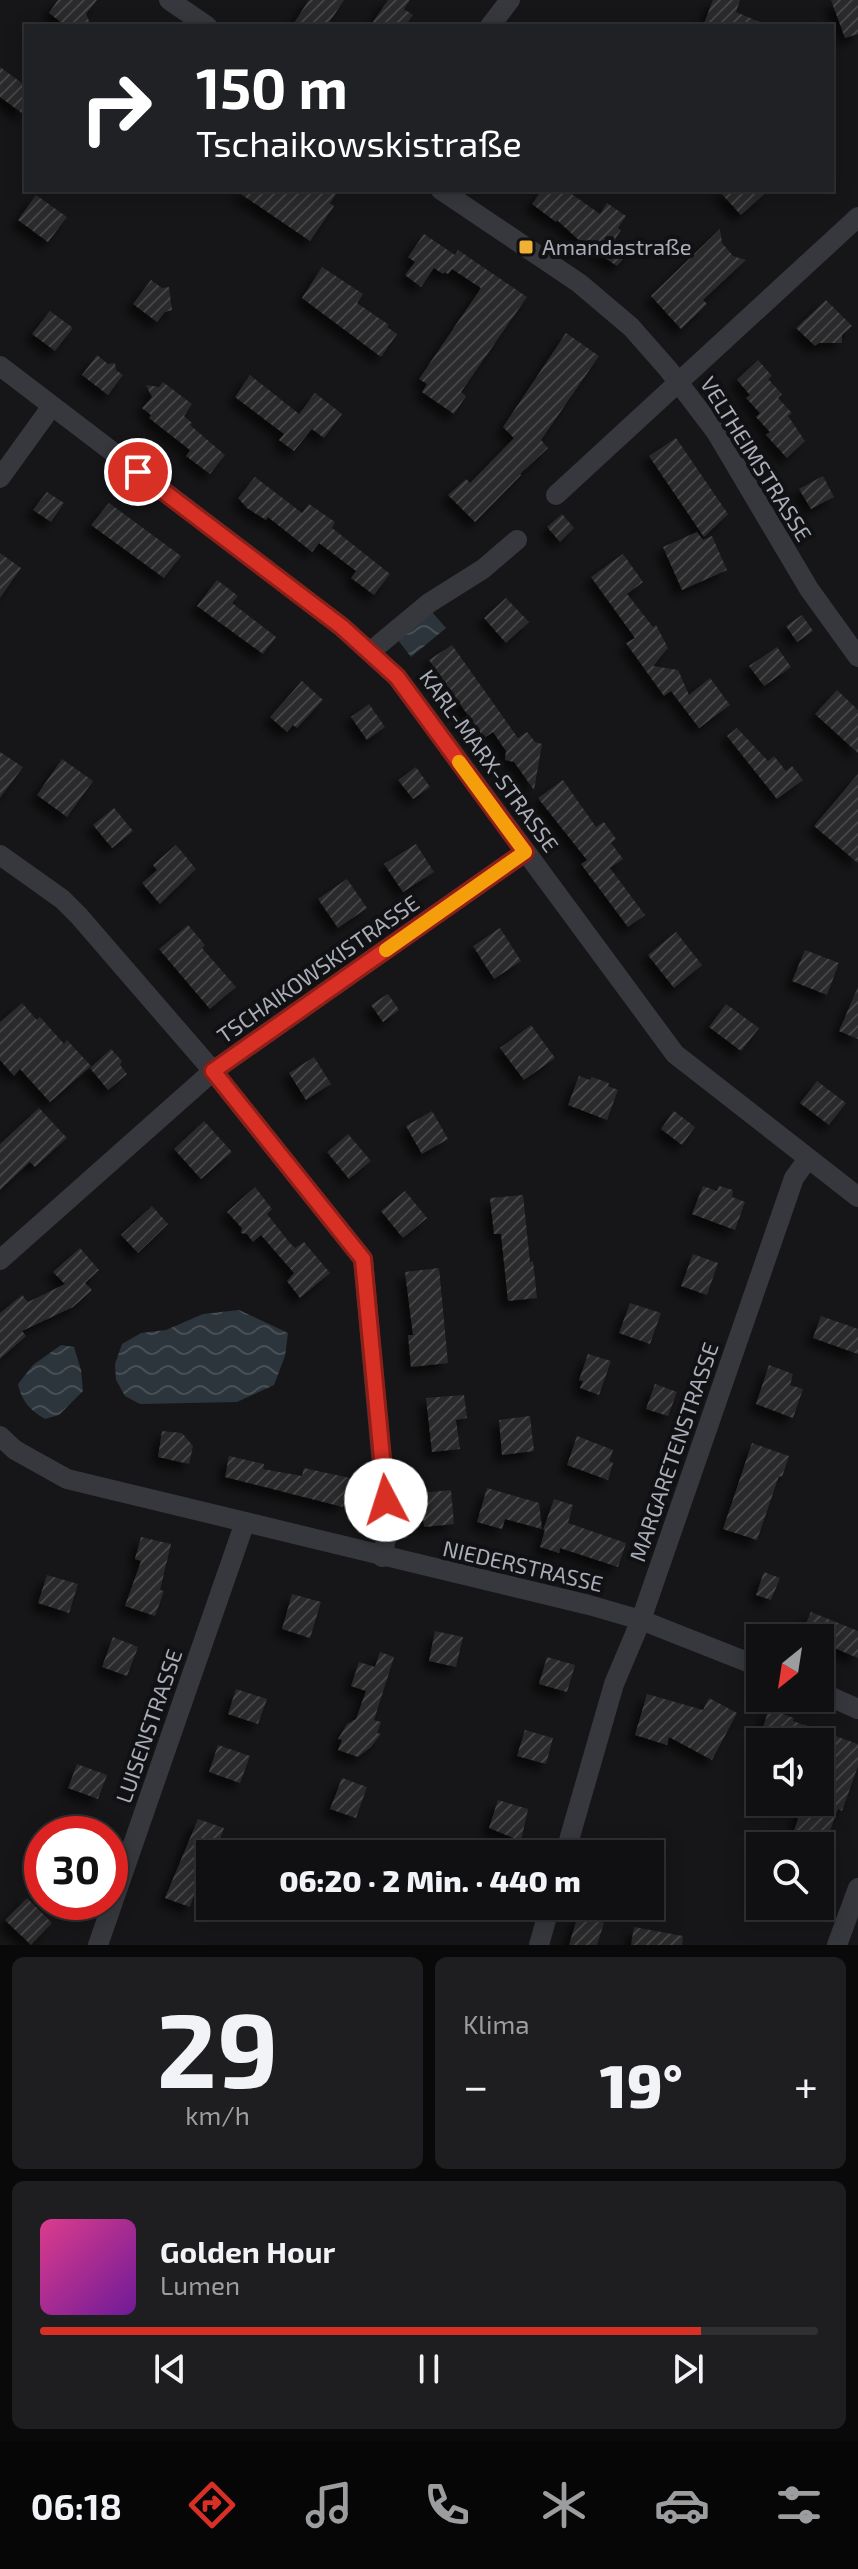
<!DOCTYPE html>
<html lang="de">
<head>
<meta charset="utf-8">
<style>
  :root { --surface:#101012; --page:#1e1e20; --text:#f1f3f6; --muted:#9c9d9f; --line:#303032; --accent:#d93025 }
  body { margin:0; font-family:"Exo 2",sans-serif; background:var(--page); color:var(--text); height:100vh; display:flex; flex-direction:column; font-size:30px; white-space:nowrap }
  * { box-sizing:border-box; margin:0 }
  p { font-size:26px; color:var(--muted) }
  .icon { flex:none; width:44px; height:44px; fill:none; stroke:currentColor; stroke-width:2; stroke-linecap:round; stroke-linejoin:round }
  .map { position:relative; height:1945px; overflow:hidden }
  .side { display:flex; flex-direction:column; gap:12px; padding:12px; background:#09090a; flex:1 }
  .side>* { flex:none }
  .hud { position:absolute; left:24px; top:24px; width:810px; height:168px; border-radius:0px; box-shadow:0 4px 20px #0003,0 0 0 2px var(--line); background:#202124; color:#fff; overflow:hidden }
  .needle { width:52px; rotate:210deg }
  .buttons { position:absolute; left:746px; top:1624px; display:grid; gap:16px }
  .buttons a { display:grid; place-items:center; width:88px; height:88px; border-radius:0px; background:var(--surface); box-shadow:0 4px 20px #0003,0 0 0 2px var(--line); font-size:40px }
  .speed { position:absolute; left:24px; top:1816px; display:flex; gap:16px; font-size:40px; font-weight:700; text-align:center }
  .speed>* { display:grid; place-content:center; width:104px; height:104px; border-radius:50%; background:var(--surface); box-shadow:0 4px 20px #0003,0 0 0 2px var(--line); line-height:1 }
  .speed .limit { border:12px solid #d22; background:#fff; color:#111 }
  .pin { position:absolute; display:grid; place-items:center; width:68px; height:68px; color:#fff; margin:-34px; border:4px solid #fff; border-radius:50%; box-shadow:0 2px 8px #0007 }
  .me { position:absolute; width:88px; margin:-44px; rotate:355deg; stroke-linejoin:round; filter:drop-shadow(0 0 6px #0008) }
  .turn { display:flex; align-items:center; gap:28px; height:168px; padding:0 40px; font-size:36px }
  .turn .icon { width:104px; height:104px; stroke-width:2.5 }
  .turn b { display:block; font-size:56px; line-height:68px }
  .big { font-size:60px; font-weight:800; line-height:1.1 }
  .side .widget { flex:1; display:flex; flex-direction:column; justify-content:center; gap:12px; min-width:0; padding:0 28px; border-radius:12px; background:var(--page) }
  .side .dial { align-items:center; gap:0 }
  .dial b { font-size:104px; line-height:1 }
  .song { display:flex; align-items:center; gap:24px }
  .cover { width:96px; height:96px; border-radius:12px; background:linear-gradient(135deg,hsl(330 70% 55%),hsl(280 70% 35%)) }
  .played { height:8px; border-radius:4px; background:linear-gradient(90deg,var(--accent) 85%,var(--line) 85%) }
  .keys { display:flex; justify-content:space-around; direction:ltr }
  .heat { display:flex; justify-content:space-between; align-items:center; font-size:44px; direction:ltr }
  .side .tiles { flex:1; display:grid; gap:12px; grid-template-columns:1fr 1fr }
  .widget:last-child { grid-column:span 2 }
  .trip { position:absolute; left:196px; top:1840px; width:468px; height:80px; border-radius:0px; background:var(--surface); box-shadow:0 4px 20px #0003,0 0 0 2px var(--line); font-weight:800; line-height:80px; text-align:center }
  .tab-bar { display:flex; height:128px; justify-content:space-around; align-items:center; background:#060607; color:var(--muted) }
  .tab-bar .icon { width:56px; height:56px }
  .tab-bar .current { color:var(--accent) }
  .tab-bar b { font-size:36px; color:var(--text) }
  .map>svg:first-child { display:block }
  .water { fill:url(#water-waves) }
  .building { fill:url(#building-hatch); filter:url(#shadow) }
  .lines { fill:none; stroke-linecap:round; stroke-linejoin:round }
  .street { stroke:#37383d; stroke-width:20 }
  .route-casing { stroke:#8d1f18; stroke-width:20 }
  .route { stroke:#d93025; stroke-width:14 }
  .slow { stroke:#f59e0b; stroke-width:14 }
  .poi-dot { fill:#f2b134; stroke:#111113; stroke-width:3 }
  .labels { text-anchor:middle; stroke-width:8; stroke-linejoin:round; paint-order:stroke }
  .poi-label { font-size:22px; fill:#a8adb8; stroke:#111113; text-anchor:start }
  .street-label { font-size:22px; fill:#a8adb8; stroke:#111113 }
</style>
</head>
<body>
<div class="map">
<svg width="858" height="1945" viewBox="0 0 858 1945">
  <defs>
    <pattern id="water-waves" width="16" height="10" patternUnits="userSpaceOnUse" patternTransform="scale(2)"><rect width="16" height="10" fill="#2c353c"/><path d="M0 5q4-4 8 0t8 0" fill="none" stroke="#485056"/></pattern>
    <pattern id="building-hatch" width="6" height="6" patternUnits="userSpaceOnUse" patternTransform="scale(2)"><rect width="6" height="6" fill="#29292c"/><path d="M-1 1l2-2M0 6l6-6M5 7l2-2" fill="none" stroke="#454548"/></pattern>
    <filter id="shadow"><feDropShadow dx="-7" dy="7" stdDeviation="4" flood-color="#0009"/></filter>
  </defs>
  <rect width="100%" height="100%" fill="#161618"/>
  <g class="water">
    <path d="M432,612L446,628L411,657L398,640Z"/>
    <path d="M239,1310L288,1333L285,1356L274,1385L237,1402L140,1404L125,1396L116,1380L115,1364L122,1344L141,1333L166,1330L203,1314Z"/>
    <path d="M61,1345L74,1347L81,1370L83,1391L59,1415L45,1419C30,1410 22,1402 18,1384L33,1365Z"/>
  </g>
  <g class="building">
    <path d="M58,0H97L86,14L90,23L66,26L49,13Z"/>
    <path d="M309,0H344L327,26H292Z"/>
    <path d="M388,0H410L404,9L413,15L405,26H370Z"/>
    <path d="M713,0H740L736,12L769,26H703Z"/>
    <path d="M831,0H858V34L845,38Z"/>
    <path d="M0,67L26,86V116L0,97Z"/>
    <path d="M235,190H339L330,203L334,206L310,241Z"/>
    <path d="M542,190H566L600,214L607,203L626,216L618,228L621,230L615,239L632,249L617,266L581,242L557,220L556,222L532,204Z"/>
    <path d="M718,190H769L741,215Z"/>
    <path d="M36,195L67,217L48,242L18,220Z"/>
    <path d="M720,229L722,243L733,256L746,260L703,300L707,304L681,329L651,296Z"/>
    <path d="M424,234L455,255L458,250L527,297L461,392L466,396L454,414L422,392L427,384L419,379L481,288L452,269L448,274L445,272L443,274L434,268L421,287L405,275L415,262L408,257Z"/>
    <path d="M322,267L363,294L357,303L389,325L387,327L397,334L381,357L302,298Z"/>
    <path d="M151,280L162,288L169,287L172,310L165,312L157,322L133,304Z"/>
    <path d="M826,300L852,326L842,335V343H819L815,346L796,328Z"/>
    <path d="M50,311L73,328L55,351L32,334Z"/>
    <path d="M566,333L599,356L541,440L548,448L520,474L521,475L475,522L448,495L466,479L470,483L514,438L503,427Z"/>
    <path d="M97,355L108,364L115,363L116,370L123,375L108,395L82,375Z"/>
    <path d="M758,360L772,376L768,379L782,394L778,398L792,413L788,416L805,441L787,458L766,435L770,432L756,417L760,413L746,398L750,395L737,380Z"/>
    <path d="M250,375L299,414L315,393L342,414L324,438L312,429L294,451L279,440L284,434L235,397Z"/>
    <path d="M163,382L192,404L184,416L192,423L190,425L225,455L210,474L186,456L190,450L149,418L151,415L142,408L152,397L146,385L159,387Z"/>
    <path d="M676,438L728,514L704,537L649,456Z"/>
    <path d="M823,476L834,497L811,509L799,489Z"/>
    <path d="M255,477L302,513L309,504L335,522L332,528L390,574L374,595L351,578L356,571L319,543L312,552L268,517L266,520L247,508L238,498Z"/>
    <path d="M47,492L64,503L51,522L33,510Z"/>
    <path d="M109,503L181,556L164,578L91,525Z"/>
    <path d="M562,514L574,528L560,542L547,527Z"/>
    <path d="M697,532L703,540L712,536L727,570L682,590L663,547Z"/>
    <path d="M0,553L21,568L0,598Z"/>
    <path d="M623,554L643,582L627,594L653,627L656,625L668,648L653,666L678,670L689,695L710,678L730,705L699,728L671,691L664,696L626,643L635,638L591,577Z"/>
    <path d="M217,580L238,596L232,603L276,637L263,654L197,606Z"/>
    <path d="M506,598L529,622L506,643L484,618Z"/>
    <path d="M802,615L813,631L797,642L786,626Z"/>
    <path d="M452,645L518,738L527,732L535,742L542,744L534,790L514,762L505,760L506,751L493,732L484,738L429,660Z"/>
    <path d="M777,647L791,667L764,686L749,666Z"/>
    <path d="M302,681L323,700L297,728L293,725L287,732L270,717Z"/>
    <path d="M837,690L858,710V753L815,714Z"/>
    <path d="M369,704L385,727L367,740L351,717Z"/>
    <path d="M737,728L768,761L774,756L786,771L792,766L803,780L777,799L727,736Z"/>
    <path d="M0,752L23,767L0,798Z"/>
    <path d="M62,759L93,781L67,817L37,795Z"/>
    <path d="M416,767L430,787L413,799L398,780Z"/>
    <path d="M858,774V863L814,826Z"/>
    <path d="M563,780L596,827L604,822L616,839L611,843L623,859L610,868L645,915L628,927L581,864L587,860L538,798Z"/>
    <path d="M114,808L133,831L112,848L93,825Z"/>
    <path d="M416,844L434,872L403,892L384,864Z"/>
    <path d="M176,845L196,869L160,904L142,883L157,870L153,865Z"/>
    <path d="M347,879L367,908L338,928L318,899Z"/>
    <path d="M188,925L205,945L202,948L236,987L210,1009L159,949Z"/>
    <path d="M500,928L521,961L494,979L473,946Z"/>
    <path d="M676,932L702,965L674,988L648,955Z"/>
    <path d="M805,950L839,963L827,995L792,981Z"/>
    <path d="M858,987V1039L839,1031Z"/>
    <path d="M388,994L399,1010L383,1022L371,1005Z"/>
    <path d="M22,1003L37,1020L40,1017L64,1044L67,1040L91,1066L50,1102L20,1069L14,1076L0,1060V1022Z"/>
    <path d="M726,1004L759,1028L741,1051L709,1027Z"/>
    <path d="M531,1025L555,1058L524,1080L500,1048Z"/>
    <path d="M111,1049L122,1061L120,1065L127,1074L108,1090L90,1068Z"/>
    <path d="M314,1057L331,1084L306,1100L289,1073Z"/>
    <path d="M579,1076L590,1080L592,1077L609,1083L608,1086L618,1090L607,1120L568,1105Z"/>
    <path d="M817,1081L846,1103L829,1125L800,1103Z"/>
    <path d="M39,1108L67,1138L35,1167L30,1162L0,1190V1144Z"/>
    <path d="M432,1111L448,1139L422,1154L406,1126Z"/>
    <path d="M674,1111L695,1127L682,1145L661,1129Z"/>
    <path d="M204,1121L232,1152L201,1179L174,1149Z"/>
    <path d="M348,1134L371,1161L349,1179L327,1152Z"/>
    <path d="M703,1186L717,1191L719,1186L733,1190L732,1197L745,1202L735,1230L692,1214Z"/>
    <path d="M255,1187L272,1209L267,1214L289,1242L295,1248L304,1242L330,1273L300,1298L287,1281L294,1273L261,1235L253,1242L247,1234L241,1233L242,1228L227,1212Z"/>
    <path d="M405,1191L427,1218L403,1238L381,1211Z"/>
    <path d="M523,1195L530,1262L533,1261L537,1298L508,1301L501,1234H494L490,1198Z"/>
    <path d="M152,1206L168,1224L138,1253L121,1235Z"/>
    <path d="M80,1248L99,1270L85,1283L92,1290L73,1307L22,1331L26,1336L0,1359V1313L22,1295L28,1302L65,1284L53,1272Z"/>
    <path d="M693,1254L718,1263L707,1295L681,1286Z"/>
    <path d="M439,1268L448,1363L411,1367L408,1335H413L405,1272Z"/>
    <path d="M630,1303L661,1313L650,1344L619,1333Z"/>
    <path d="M821,1316L858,1329V1354L813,1338Z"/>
    <path d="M588,1354L611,1361L599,1395L580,1388L583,1381L579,1380Z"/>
    <path d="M769,1365L793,1374L790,1385L803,1389L793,1418L756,1404Z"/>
    <path d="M655,1384L677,1392L668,1416L646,1409Z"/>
    <path d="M464,1395L467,1418L456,1420L460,1449L432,1452L426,1398Z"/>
    <path d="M530,1416L534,1451L502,1455L499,1420Z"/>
    <path d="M162,1431L182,1433L193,1446L189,1464L158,1457Z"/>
    <path d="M577,1436L613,1450L609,1461L613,1463L608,1480L567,1465Z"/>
    <path d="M752,1443L789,1456L782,1477L779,1476L757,1540L723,1529Z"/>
    <path d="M229,1456L264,1464L263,1469L302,1476L304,1468L350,1478L343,1507L225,1477Z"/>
    <path d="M487,1488L539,1503L542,1529L505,1519L502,1529L477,1522Z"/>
    <path d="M451,1490L454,1524L424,1527L421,1493Z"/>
    <path d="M554,1499L573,1505L568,1523L626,1543L618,1567L560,1548L559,1553L540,1547L545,1530H543Z"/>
    <path d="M141,1537L171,1544L160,1590L164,1591L155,1616L125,1606L141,1561L135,1559Z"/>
    <path d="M764,1572L780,1578L771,1600L756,1595Z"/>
    <path d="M47,1575L78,1584L69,1613L38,1603Z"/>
    <path d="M292,1594L321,1602L310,1638L282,1629Z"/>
    <path d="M811,1612L858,1631V1658L820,1642V1638L801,1635Z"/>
    <path d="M435,1631L463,1637L456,1667L429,1661Z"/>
    <path d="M113,1637L138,1647L127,1676L102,1667Z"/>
    <path d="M380,1652L394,1657L374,1720L381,1722L377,1733L381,1734L371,1747L358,1757L338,1750L342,1740L338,1739L347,1724L356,1719L366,1691L351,1686L359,1662L375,1667Z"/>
    <path d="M547,1657L575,1665L567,1692L539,1684Z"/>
    <path d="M236,1689L267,1699L258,1724L228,1714Z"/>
    <path d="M647,1694L703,1710L709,1698L737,1713L712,1760L669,1737L667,1745L635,1735Z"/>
    <path d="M769,1709L794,1718L793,1721L858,1744V1766L842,1811L838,1809L824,1847L792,1836L804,1802H820V1742H758Z"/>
    <path d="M525,1730L553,1738L546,1764L517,1756Z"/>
    <path d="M218,1745L250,1756L240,1783L209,1772Z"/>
    <path d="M77,1764L107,1775L98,1799L68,1788Z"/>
    <path d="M342,1778L367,1787L356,1818L330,1809Z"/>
    <path d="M498,1800L528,1809L521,1841L489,1828Z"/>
    <path d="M198,1819L224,1828L215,1854L208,1855L190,1907L165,1898Z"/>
    <path d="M27,1898L52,1923L31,1945L5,1920Z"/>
    <path d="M578,1915L604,1923L597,1945H569Z"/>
    <path d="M634,1927L683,1936L682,1945H631Z"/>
  </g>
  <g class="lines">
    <g class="street">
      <path d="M169,0L207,26"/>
      <path d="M490,26L510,0"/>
      <path d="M441,190L579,283L631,327L668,369L716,432L809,589L858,657"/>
      <path d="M0,366L342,627L397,677L675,1054L858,1197"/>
      <path d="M0,478L52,406"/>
      <path d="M556,495L858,217"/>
      <path d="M370,652L429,603L483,569L517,540"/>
      <path d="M0,855L62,899L79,916L213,1071L363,1259L388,1530L382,1557"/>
      <path d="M0,1260L213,1071L525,852"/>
      <path d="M0,1436L15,1450L67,1479L589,1605L641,1620L760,1667"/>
      <path d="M820,1692L858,1709"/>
      <path d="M565,1854L614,1684L641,1620L794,1178L807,1160"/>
      <path d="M98,1945L245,1522"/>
      <path d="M539,1945L550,1906"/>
      <path d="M837,1945L858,1888"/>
    </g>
  </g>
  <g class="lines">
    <g class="route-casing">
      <path id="route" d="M138,472L342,627L397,677L525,852L213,1071L363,1259L386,1500"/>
    </g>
    <use href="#route" class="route"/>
    <path class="slow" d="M386,950L525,852L459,762"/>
  </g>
  <rect class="poi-dot" x="518" y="239" width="16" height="16" rx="4"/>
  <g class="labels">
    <g class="poi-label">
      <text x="542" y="255">Amandastraße</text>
    </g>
    <g class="street-label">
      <text transform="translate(756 459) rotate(58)" y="8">VELTHEIMSTRASSE</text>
      <text transform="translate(489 761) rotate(54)" y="8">KARL-MARX-STRASSE</text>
      <text transform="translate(318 969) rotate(-35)" y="8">TSCHAIKOWSKISTRASSE</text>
      <text transform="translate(674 1452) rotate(-71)" y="8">MARGARETENSTRASSE</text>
      <text transform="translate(523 1566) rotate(13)" y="8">NIEDERSTRASSE</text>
      <text transform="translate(149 1726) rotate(-71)" y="8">LUISENSTRASSE</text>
    </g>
  </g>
</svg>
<div class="buttons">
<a><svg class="needle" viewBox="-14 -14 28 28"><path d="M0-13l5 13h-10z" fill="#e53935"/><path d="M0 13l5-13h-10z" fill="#9c9d9f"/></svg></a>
<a><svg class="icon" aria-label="sound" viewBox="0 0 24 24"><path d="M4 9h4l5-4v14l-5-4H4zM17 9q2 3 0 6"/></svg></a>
<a><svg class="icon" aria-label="search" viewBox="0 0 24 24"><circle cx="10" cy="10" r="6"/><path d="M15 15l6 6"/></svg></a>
</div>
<div class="speed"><div class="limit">30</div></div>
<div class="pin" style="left:138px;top:472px;background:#d93025"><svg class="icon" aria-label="arrive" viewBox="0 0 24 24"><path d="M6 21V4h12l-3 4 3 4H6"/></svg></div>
<svg class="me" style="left:386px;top:1500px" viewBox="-20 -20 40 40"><circle r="19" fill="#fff"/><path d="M0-13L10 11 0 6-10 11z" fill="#d93025"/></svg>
<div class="trip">06:20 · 2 Min. · 440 m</div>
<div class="hud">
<div class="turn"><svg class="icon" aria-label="right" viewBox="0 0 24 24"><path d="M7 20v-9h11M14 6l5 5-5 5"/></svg><div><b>150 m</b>Tschaikowskistraße</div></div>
</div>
</div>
<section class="side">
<div class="tiles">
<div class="widget dial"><b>29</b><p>km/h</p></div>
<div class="widget"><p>Klima</p>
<div class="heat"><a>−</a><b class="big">19°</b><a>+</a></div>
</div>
<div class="widget">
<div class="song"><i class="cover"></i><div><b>Golden Hour</b><p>Lumen</p></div></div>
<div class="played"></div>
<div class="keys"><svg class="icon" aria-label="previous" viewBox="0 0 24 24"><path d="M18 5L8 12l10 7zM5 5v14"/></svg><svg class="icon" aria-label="pause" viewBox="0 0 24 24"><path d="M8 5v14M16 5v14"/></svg><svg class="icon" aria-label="next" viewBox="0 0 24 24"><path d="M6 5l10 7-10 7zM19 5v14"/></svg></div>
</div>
</div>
</section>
<nav class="tab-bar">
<b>06:18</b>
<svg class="icon current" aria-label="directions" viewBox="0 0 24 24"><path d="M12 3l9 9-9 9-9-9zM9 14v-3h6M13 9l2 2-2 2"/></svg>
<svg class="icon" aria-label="music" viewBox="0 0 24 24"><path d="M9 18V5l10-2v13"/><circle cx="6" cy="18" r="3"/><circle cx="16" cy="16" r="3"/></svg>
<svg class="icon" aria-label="phone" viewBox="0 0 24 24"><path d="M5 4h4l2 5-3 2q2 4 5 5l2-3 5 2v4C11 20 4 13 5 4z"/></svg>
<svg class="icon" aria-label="climate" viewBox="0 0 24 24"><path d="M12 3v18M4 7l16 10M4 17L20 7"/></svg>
<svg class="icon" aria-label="car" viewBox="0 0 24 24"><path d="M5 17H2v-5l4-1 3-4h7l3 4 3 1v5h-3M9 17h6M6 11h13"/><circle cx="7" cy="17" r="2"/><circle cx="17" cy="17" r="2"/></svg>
<svg class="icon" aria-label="filters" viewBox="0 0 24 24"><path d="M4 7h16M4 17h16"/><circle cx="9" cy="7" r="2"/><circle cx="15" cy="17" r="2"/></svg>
</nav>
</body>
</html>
